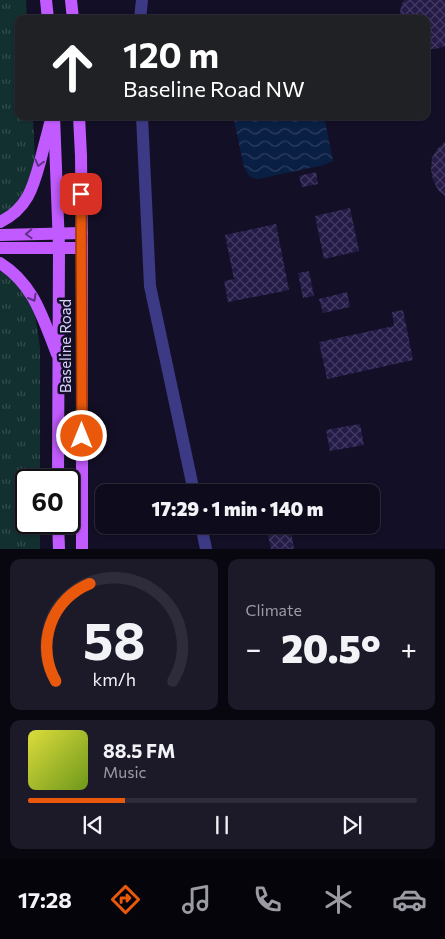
<!DOCTYPE html>
<html lang="en">
<head>
<meta charset="utf-8">
<style>
  :root { --surface:#0e0b1c; --page:#1c1929; --text:#f1f3f6; --muted:#9b9ba3; --line:#2e2b3b; --accent:#ea580c }
  body { margin:0; font-family:Commissioner,sans-serif; background:var(--page); color:var(--text); height:100vh; display:flex; flex-direction:column; font-size:19px; white-space:nowrap }
  * { box-sizing:border-box; margin:0 }
  p { font-size:16px; color:var(--muted) }
  .icon { flex:none; width:28px; height:28px; fill:none; stroke:currentColor; stroke-width:2; stroke-linecap:round; stroke-linejoin:round }
  .map { position:relative; height:549px; overflow:hidden }
  .side { display:flex; flex-direction:column; gap:10px; padding:10px; background:#08060f; flex:1 }
  .side>* { flex:none }
  .guide { position:absolute; left:15px; top:15px; width:415px; height:105px; border-radius:10px; box-shadow:0 1px 4px #0004,0 0 0 1px var(--line); background:#202124; color:#fff; overflow:hidden }
  .speed { position:absolute; left:15px; top:469px; display:flex; gap:10px; font-size:25px; font-weight:700; text-align:center }
  .speed>* { display:grid; place-content:center; width:65px; height:65px; border-radius:50%; background:var(--surface); box-shadow:0 1px 4px #0004,0 0 0 1px var(--line); line-height:1 }
  .speed .limit { border:2px solid #111; border-radius:8px; background:#fff; color:#111 }
  .pin { position:absolute; display:grid; place-items:center; width:42px; height:42px; color:#fff; margin:-21px; border-radius:10px; box-shadow:0 2px 8px #0006 }
  .me { position:absolute; width:55px; margin:-28px; rotate:0deg; stroke-linejoin:round; filter:drop-shadow(0 0 4px #0008) }
  .turn { display:flex; align-items:center; gap:18px; height:105px; padding:0 25px; font-size:22px }
  .turn .icon { width:65px; height:65px; stroke-width:2.5 }
  .turn b { display:block; font-size:35px; line-height:42px }
  .big { font-size:38px; font-weight:800; line-height:1.1 }
  .side .tile { flex:1; display:flex; flex-direction:column; justify-content:center; gap:8px; min-width:0; padding:0 18px; border-radius:10px; background:var(--page) }
  .side .dial { align-items:center; gap:0 }
  .dial svg { height:130px; overflow:visible; fill:none; stroke:var(--line); stroke-width:7; stroke-linecap:round; text-anchor:middle }
  .dial text { fill:var(--text); stroke:none }
  .song { display:flex; align-items:center; gap:15px }
  .cover { width:60px; height:60px; border-radius:8px; background:linear-gradient(135deg,hsl(60 70% 55%),hsl(80 70% 35%)) }
  .played { height:5px; border-radius:2px; background:linear-gradient(90deg,var(--accent) 25%,var(--line) 25%) }
  .keys { display:flex; justify-content:space-around; direction:ltr }
  .heat { display:flex; justify-content:space-between; align-items:center; font-size:28px; direction:ltr }
  .side .tiles { flex:1; display:grid; gap:10px; grid-template-columns:1fr 1fr }
  .tile:last-child { grid-column:span 2 }
  .trip { position:absolute; left:95px; top:484px; width:285px; height:50px; border-radius:10px; background:var(--surface); box-shadow:0 1px 4px #0004,0 0 0 1px var(--line); font-weight:800; line-height:50px; text-align:center }
  .tab-bar { display:flex; height:80px; justify-content:space-around; align-items:center; background:#06040b; color:var(--muted) }
  .tab-bar .icon { width:35px; height:35px }
  .tab-bar .selected { color:var(--accent) }
  .tab-bar b { font-size:22px; color:var(--text) }
  .map>svg:first-child { display:block }
  .grass { fill:url(#grass-tufts) }
  .water { fill:url(#water-waves) }
  .building { fill:url(#building-cross-hatch) }
  .lines { fill:none; stroke-linecap:round; stroke-linejoin:round }
  .minor { stroke:#3d3a85; stroke-width:12 }
  .major { stroke:#c25bff; stroke-width:12 }
  .oneway { stroke:#623188 }
  .route-casing { stroke:#983908; stroke-width:12 }
  .route { stroke:#ea580c; stroke-width:9 }
  .labels { text-anchor:middle; stroke-width:5; stroke-linejoin:round; paint-order:stroke }
  .street-label { font-size:15px; fill:#d9d4ff; stroke:#130f26 }
</style>
</head>
<body>
<div class="map">
<svg width="445" height="549" viewBox="0 0 445 549">
  <defs>
    <pattern id="grass-tufts" width="24" height="20" patternUnits="userSpaceOnUse" patternTransform="scale(1.25)"><rect width="24" height="20" fill="#12302f"/><path d="M3 7l-1-3M5 7V3M7 7l1-3M15 17l-1-3M17 17v-4M19 17l1-3" fill="none" stroke="#344d4e"/></pattern>
    <pattern id="water-waves" width="16" height="10" patternUnits="userSpaceOnUse" patternTransform="scale(1.25)"><rect width="16" height="10" fill="#0a1f44"/><path d="M0 5q4-4 8 0t8 0" fill="none" stroke="#2d3f60"/></pattern>
    <pattern id="building-cross-hatch" width="8" height="8" patternUnits="userSpaceOnUse" patternTransform="scale(1.25)"><rect width="8" height="8" fill="#241b47"/><path d="M0 0l8 8M0 8l8-8" fill="none" stroke="#433b63"/></pattern>
  </defs>
  <rect width="100%" height="100%" fill="#130f26"/>
  <g class="grass">
    <path d="M0,0H26L27,19H19V116H33L35,160L33,174L20,201L0,217Z"/>
    <path d="M0,271L16,280L35,313L40,348V480H26V522L40,523V549H0Z"/>
  </g>
  <path class="water" d="M233,116H324L333,161L324,165L258,179L250,177L244,167Z"/>
  <g class="building">
    <path d="M404,0H445V46L436,49H426V19H399L401,6Z"/>
    <path d="M445,142V196L438,190L433,180L431,169L432,158L437,149Z"/>
    <path d="M316,172L318,184L302,187L299,176Z"/>
    <path d="M350,208L359,251L324,259L315,216Z"/>
    <path d="M276,224L289,290L228,302L224,281L234,279L225,235Z"/>
    <path d="M309,271L314,296L303,298L298,273Z"/>
    <path d="M347,292L350,307L323,313L319,299Z"/>
    <path d="M403,310L413,360L327,379L319,342L394,326L392,312Z"/>
    <path d="M360,424L364,445L330,451L326,430Z"/>
    <path d="M266,525H290L294,549H271Z"/>
  </g>
  <g class="lines">
    <g class="minor">
      <path d="M140,19L142,0"/>
      <path d="M142,116L150,286L194,492"/>
      <path d="M201,525L206,549"/>
    </g>
    <g class="major">
      <path d="M46,0L48,19"/>
      <path d="M71,0L73,19"/>
      <path d="M54,116L59,247L58,480"/>
      <path d="M79,116L81,156L82,248V549"/>
      <path d="M0,222C27,209 33,188 40,162C43,149 47,136 50,123"/>
      <path d="M0,235L82,233"/>
      <path d="M0,248H82"/>
      <path d="M0,263C34,284 43,319 57,354"/>
      <path d="M58,522L59,549"/>
    </g>
  </g>
  <defs><path id="oneway-chevron" d="M-2-3.5L2.5 0L-2 3.5" fill="none" stroke-width="1.6" stroke-linecap="round" stroke-linejoin="round" transform="scale(1.25)"/></defs>
  <g class="oneway">
    <use href="#oneway-chevron" transform="translate(39 163) rotate(105)"/>
    <use href="#oneway-chevron" transform="translate(29 234) rotate(178)"/>
    <use href="#oneway-chevron" transform="translate(33 298) rotate(60)"/>
  </g>
  <g class="lines">
    <g class="route-casing">
      <path id="route" d="M81,194L82,436"/>
    </g>
    <use href="#route" class="route"/>
  </g>
  <g class="labels">
    <g class="street-label">
      <text transform="translate(66 346) rotate(-90)" y="5">Baseline Road</text>
    </g>
  </g>
</svg>
<div class="speed"><div class="limit">60</div></div>
<div class="pin" style="left:81px;top:194px;background:#d93025"><svg class="icon" aria-label="arrive" viewBox="0 0 24 24"><path d="M6 21V4h12l-3 4 3 4H6"/></svg></div>
<svg class="me" style="left:82px;top:436px" viewBox="-20 -20 40 40"><circle r="17" fill="#ea580c" stroke="#fff" stroke-width="3"/><path d="M0-11L8 9 0 5-8 9z" fill="#fff"/></svg>
<div class="trip">17:29 · 1 min · 140 m</div>
<div class="guide">
<div class="turn"><svg class="icon" aria-label="ahead" viewBox="0 0 24 24"><path d="M12 20V5M6 11l6-6 6 6"/></svg><div><b>120 m</b>Baseline Road NW</div></div>
</div>
</div>
<section class="side">
<div class="tiles">
<div class="tile dial"><svg viewBox="0 0 100 80">
<path d="M14 69A42 42 0 1 1 86 69"/>
<path d="M14 69A42 42 0 0 1 35 9" stroke="#ea580c"/>
<text x="50" y="56" font-size="32" font-weight="700">58</text>
<text x="50" y="72" font-size="11">km/h</text>
</svg></div>
<div class="tile"><p>Climate</p>
<div class="heat"><a>−</a><b class="big">20.5°</b><a>+</a></div>
</div>
<div class="tile">
<div class="song"><i class="cover"></i><div><b>88.5 FM</b><p>Music</p></div></div>
<div class="played"></div>
<div class="keys"><svg class="icon" aria-label="previous" viewBox="0 0 24 24"><path d="M18 5L8 12l10 7zM5 5v14"/></svg><svg class="icon" aria-label="pause" viewBox="0 0 24 24"><path d="M8 5v14M16 5v14"/></svg><svg class="icon" aria-label="next" viewBox="0 0 24 24"><path d="M6 5l10 7-10 7zM19 5v14"/></svg></div>
</div>
</div>
</section>
<nav class="tab-bar">
<b>17:28</b>
<svg class="icon selected" aria-label="directions" viewBox="0 0 24 24"><path d="M12 3l9 9-9 9-9-9zM9 14v-3h6M13 9l2 2-2 2"/></svg>
<svg class="icon" aria-label="music" viewBox="0 0 24 24"><path d="M9 18V5l10-2v13"/><circle cx="6" cy="18" r="3"/><circle cx="16" cy="16" r="3"/></svg>
<svg class="icon" aria-label="phone" viewBox="0 0 24 24"><path d="M5 4h4l2 5-3 2q2 4 5 5l2-3 5 2v4C11 20 4 13 5 4z"/></svg>
<svg class="icon" aria-label="climate" viewBox="0 0 24 24"><path d="M12 3v18M4 7l16 10M4 17L20 7"/></svg>
<svg class="icon" aria-label="car" viewBox="0 0 24 24"><path d="M5 17H2v-5l4-1 3-4h7l3 4 3 1v5h-3M9 17h6M6 11h13"/><circle cx="7" cy="17" r="2"/><circle cx="17" cy="17" r="2"/></svg>
</nav>
</body>
</html>
